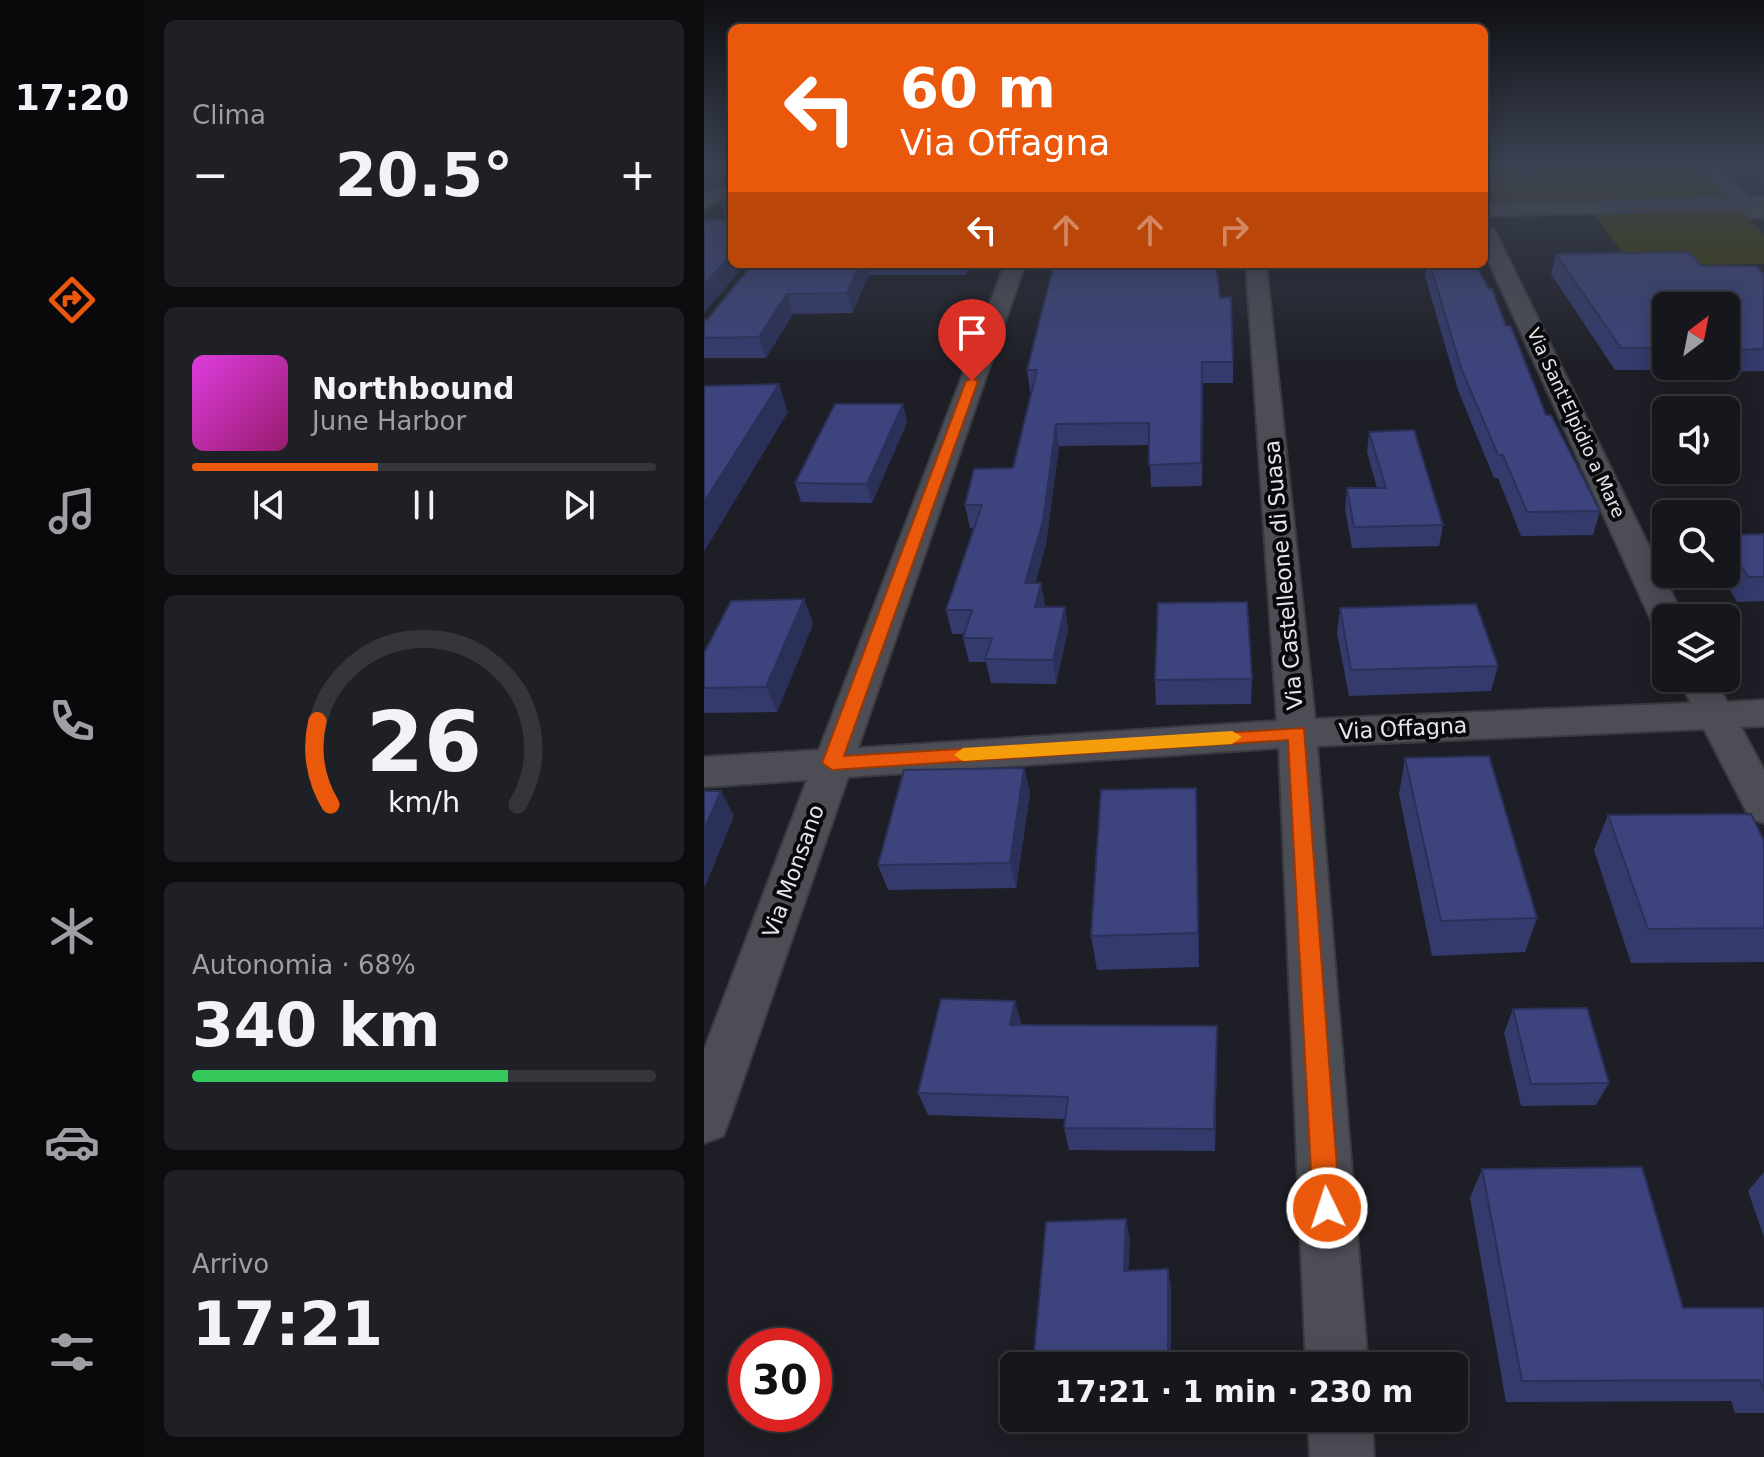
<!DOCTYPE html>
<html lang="it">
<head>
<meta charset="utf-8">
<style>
  :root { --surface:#16171c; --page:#1f2025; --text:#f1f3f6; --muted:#9e9fa3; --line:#35363b; --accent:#ea580c }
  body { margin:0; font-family:"DejaVu Sans",sans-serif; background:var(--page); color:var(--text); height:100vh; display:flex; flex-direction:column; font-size:30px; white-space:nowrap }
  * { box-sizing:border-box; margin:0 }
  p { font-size:26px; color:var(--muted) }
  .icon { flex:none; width:44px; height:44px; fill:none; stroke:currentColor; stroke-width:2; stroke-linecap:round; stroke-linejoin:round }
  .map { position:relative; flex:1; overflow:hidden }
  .details { display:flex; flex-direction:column; gap:20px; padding:20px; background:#0c0d0f; width:560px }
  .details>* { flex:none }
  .hud { position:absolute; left:24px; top:24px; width:760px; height:244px; border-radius:12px; box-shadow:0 4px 20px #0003,0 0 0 2px var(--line); background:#ea580c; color:#fff; overflow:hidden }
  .needle { width:52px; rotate:32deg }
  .controls { position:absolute; left:948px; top:292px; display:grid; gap:16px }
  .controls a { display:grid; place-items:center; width:88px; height:88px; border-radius:12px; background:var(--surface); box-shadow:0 4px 20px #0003,0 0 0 2px var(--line); font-size:40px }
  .speed { position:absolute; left:24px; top:1328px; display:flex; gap:16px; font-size:40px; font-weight:700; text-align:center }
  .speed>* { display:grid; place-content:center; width:104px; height:104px; border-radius:50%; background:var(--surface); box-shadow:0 4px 20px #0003,0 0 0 2px var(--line); line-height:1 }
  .speed .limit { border:12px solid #d22; background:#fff; color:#111 }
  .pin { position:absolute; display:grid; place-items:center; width:68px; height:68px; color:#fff; margin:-82px -34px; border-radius:50% 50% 50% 0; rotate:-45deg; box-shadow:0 0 8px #0007 }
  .pin .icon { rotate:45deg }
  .me { position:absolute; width:88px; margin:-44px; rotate:356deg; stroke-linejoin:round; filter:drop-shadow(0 0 6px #0008) }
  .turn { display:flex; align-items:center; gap:28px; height:168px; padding:0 40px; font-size:36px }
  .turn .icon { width:104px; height:104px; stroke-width:2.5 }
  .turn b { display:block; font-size:56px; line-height:68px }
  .lanes { display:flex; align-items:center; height:76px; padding:0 40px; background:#0003; justify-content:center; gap:40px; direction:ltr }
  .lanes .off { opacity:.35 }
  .big { font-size:60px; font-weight:800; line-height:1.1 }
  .details .card { flex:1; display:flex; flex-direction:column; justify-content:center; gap:12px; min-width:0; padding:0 28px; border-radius:12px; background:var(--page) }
  .details .dial { align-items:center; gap:0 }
  .dial svg { height:208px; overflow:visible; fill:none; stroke:var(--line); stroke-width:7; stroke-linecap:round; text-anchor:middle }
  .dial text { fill:var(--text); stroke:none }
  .song { display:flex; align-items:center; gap:24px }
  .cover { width:96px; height:96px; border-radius:12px; background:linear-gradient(135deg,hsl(300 70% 55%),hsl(320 70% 35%)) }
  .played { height:8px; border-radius:4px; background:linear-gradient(90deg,var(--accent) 40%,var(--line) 40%) }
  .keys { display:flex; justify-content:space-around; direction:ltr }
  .heat { display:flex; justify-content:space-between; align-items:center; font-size:44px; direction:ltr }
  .charge { height:12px; border-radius:6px; background:linear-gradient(90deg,#34c759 68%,var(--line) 0) }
  .trip { position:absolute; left:296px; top:1352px; width:468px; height:80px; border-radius:12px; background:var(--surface); box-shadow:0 4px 20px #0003,0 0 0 2px var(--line); font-weight:800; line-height:80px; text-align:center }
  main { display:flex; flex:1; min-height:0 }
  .dock { display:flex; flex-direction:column; width:144px; justify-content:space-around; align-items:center; background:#09090b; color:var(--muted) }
  .dock .icon { width:56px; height:56px }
  .dock .current { color:var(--accent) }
  .dock b { font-size:36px; color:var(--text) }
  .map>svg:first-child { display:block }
  .green { fill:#3d3e06 }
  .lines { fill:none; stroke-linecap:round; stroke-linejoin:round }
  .street-casing { stroke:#393a3f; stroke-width:4 }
  .street { fill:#4c4d55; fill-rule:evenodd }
  .wall { fill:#343a6c; fill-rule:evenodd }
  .shaded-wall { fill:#2b3058 }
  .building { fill:#3d447d; stroke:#2b3058; stroke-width:2 }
  .route { fill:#ea580c; stroke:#983908; stroke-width:2 }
  .slow { fill:#f59e0b }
  .labels { text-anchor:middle; stroke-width:8; stroke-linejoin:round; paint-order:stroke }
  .far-street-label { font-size:18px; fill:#e5e6eb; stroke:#09090c }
  .street-label { font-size:22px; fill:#e5e6eb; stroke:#09090c }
</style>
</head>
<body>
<main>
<nav class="dock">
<b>17:20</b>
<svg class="icon current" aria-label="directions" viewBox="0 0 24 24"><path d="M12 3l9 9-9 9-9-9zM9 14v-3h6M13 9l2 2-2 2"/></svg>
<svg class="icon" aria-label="music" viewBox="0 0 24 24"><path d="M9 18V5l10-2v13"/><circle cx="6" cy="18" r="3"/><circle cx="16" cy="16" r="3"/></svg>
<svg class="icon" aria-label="phone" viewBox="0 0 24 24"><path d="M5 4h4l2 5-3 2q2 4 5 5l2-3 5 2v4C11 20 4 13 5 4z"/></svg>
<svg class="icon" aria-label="climate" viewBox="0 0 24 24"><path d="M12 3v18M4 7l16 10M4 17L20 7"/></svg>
<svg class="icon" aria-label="car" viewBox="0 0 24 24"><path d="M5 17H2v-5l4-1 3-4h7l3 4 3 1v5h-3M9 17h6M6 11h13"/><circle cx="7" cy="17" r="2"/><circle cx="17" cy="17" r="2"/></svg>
<svg class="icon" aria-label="filters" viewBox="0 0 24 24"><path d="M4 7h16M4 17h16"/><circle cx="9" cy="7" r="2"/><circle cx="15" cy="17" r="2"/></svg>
</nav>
<section class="details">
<div class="card"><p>Clima</p>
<div class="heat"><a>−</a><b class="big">20.5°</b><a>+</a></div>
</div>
<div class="card">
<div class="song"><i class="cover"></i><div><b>Northbound</b><p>June Harbor</p></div></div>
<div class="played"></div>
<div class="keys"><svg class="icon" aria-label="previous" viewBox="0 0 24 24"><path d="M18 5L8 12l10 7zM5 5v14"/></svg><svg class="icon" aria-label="pause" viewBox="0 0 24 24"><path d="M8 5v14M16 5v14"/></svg><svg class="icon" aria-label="next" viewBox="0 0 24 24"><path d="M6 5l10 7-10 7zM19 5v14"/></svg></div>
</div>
<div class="card dial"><svg viewBox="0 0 100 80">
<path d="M14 69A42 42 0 1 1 86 69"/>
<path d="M14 69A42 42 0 0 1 9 37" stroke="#ea580c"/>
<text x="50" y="56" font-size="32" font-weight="700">26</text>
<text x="50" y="72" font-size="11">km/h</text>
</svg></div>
<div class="card"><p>Autonomia · 68%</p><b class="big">340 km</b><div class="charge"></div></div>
<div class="card"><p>Arrivo</p><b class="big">17:21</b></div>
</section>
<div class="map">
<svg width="1060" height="1457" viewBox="0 0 1060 1457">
  <rect width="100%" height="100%" fill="#1e1f26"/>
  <g class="green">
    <path d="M780,165H988L1027,200L790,203L780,187Z"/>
    <path d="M1036,211L1060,234V264L928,265L888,212Z"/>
  </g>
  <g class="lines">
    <g class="street-casing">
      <g id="street">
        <path d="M994,165H1012L1046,198L1060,197L1059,218H1045L1036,209L780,216V204L1025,198Z"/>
        <path d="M28,183V195L0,208V195Z"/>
        <path d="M780,223L790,229L980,618H962V628L951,626L946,618L780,251Z"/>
        <path d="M301,264H321L154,748L573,721L542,264H562L611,719L987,703L974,678H1010L1023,702L1060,700V726L1037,727L1060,770V823L1046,818L1000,729L613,746L664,1366H602L575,748L144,777L26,1118L19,1136L0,1143V1050L103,780L0,787V757L115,750Z"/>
        <path d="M604,1418H668L670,1457H606Z"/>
      </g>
    </g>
    <use href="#street" class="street"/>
  </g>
  <g class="wall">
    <path d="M1037,165H1060V184Z"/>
    <path d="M28,192V264L22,220L17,203Z"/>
    <path d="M852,254L998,266L1060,274V371L959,373L957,370H911L847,274ZM962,306H1022V366H962Z"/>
    <path d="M48,264H267L262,275H165L148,313L89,314L62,358H0V320H3Z"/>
    <path d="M723,264H771L802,326L842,415L896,511L889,535L817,536L794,478H790L754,390L721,276Z"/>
    <path d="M419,265L516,298L529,362V383H499L498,486L447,487L445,445L355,446L342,544L331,583H337L341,607H361L364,630L352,684L287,683L282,662H265L259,638L261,634H248L242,610L270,528H266L261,505L309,468L328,391H326L323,370Z"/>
    <path d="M203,422L168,503L97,502L91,483Z"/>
    <path d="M665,432L739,525L735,546L648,548L641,509L643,488H673L663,452Z"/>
    <path d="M1060,534V601L1033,602L1017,574H1022V535Z"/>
    <path d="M100,599L109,624L73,712L0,713V653Z"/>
    <path d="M636,608L794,666L787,691L645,696L633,633Z"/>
    <path d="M548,679L547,704L452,705L451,680Z"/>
    <path d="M701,758L833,918L821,952L728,956L695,794Z"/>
    <path d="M320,768L326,793L312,888L184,890L174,865Z"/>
    <path d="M492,788L495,967L393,970L387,936Z"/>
    <path d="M904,815L1060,841V962L927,963L890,850Z"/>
    <path d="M809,1009L905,1083L892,1105L817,1106L800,1033Z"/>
    <path d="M318,1025L513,1049L511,1151L365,1150L360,1128L361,1119L224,1115L214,1093Z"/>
    <path d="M778,1169L979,1308H1060V1413H1031L1027,1401L802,1402L766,1198Z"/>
    <path d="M1060,1172V1237L1044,1191Z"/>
  </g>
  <g class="shaded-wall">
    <path d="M28,254V264H42L0,313V285Z"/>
    <path d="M156,264H162L165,275L148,313L143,293Z"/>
    <path d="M261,264H267L262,275Z"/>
    <path d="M83,294L89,314L62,358L55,337Z"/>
    <path d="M75,384L84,412L0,552V502Z"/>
    <path d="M199,404L203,422L168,503L163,484Z"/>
    <path d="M352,424L355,446L342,544L325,607L321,583Z"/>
    <path d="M337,583L341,607H331Z"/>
    <path d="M100,599L109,624L73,712L62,687Z"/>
    <path d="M361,607L364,630L352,684L349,660Z"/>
    <path d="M320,768L326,793L312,888L306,863Z"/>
    <path d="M492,788L493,824L495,967L494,933Z"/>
    <path d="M17,791L30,816L1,887L0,884V830Z"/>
    <path d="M311,1001L318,1025L313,1048L306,1025Z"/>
    <path d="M513,1026V1049L511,1151L510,1129Z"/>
    <path d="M422,1219L426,1238L424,1289L420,1271Z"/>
    <path d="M464,1269L467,1287V1366H464Z"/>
  </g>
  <g class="building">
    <path d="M28,192V254L0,285V220H24V204L17,203Z"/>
    <path d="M984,252L998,266H1052L1060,274V349L1022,350V306H962V348H917L852,254Z"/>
    <path d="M48,264H156L143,293L83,294L55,337L0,338V320H3Z"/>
    <path d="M350,264H419V265L512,264L516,298L527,297L529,362H498L497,463L445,465V423L352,424L339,521L321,583H337L331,607H361L349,660L281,659L288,638H259L268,610H242L278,505H261L270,469L309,468L333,370H323Z"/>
    <path d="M726,264H771L785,289H788L802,326H807L842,415H847L896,511L823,512L799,455H794L757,368Z"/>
    <path d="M75,384L0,502V386Z"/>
    <path d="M131,404H199L163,484L91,483Z"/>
    <path d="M710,430L739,525L650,527L643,488H682L665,432Z"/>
    <path d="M1060,534V577H1044L1022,542V535Z"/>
    <path d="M100,599L62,687L0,688V653L27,601Z"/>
    <path d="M543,602L548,679L451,680L454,603Z"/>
    <path d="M772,604L794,666L647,670L636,608Z"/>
    <path d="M785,756L833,918L737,921L701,758Z"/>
    <path d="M320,768L306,863L174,865L200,770Z"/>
    <path d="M492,788L494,933L387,936L397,790Z"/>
    <path d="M0,791H17L0,830Z"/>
    <path d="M1047,814L1060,841V928L944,929L904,815Z"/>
    <path d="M237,999L311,1001L306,1025L513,1026L510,1129L360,1128L364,1097L214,1093Z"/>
    <path d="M883,1008L905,1083L827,1084L809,1009Z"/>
    <path d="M938,1167L979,1308H1060V1392L1056,1380L818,1381L778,1169Z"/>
    <path d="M422,1219L420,1271L464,1269V1366H329L342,1222Z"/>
  </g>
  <linearGradient id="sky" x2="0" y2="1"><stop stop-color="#101115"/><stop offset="0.45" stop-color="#3b4252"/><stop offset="1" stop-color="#3b4252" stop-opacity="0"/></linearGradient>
  <rect width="1060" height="369" fill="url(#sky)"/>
  <path class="route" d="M268,378L274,381L140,756L600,728L636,1208L632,1217L623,1221L613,1217L609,1208L584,740L128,770L118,763L262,381Z"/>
  <path class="slow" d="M528,731L538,737L528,744L259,761L250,755L259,748Z"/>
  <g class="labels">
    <g class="far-street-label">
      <text transform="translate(872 423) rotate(65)" y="6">Via Sant'Elpidio a Mare</text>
    </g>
    <g class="street-label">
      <text transform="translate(579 575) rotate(-95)" y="8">Via Castelleone di Suasa</text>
      <text transform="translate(699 728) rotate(-3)" y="8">Via Offagna</text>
      <text transform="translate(89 871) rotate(-70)" y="8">Via Monsano</text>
    </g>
  </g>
</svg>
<div class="controls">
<a><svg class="needle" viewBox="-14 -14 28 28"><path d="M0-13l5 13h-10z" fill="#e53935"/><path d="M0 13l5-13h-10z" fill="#9e9fa3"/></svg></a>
<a><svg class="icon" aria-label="sound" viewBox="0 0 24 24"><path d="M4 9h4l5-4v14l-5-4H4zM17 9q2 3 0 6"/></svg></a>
<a><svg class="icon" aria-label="search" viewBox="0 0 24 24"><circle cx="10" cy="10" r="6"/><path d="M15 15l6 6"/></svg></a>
<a><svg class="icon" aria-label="layers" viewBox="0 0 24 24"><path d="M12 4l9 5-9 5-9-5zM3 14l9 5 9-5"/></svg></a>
</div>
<div class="speed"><div class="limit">30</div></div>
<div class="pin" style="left:268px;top:381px;background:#d93025"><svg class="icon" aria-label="arrive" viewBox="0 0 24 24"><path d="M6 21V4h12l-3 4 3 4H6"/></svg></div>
<svg class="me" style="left:623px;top:1208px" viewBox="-20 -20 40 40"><circle r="17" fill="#ea580c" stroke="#fff" stroke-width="3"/><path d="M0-11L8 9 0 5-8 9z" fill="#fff"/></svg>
<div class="trip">17:21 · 1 min · 230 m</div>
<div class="hud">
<div class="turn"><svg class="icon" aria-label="left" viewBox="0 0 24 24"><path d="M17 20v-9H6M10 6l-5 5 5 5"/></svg><div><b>60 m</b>Via Offagna</div></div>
<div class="lanes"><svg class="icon" aria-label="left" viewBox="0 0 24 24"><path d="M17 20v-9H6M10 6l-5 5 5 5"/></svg><svg class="icon off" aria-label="ahead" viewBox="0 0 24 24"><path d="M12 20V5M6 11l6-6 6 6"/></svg><svg class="icon off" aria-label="ahead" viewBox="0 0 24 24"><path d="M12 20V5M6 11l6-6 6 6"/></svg><svg class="icon off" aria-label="right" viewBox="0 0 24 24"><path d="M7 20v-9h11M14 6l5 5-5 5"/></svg></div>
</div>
</div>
</main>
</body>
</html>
